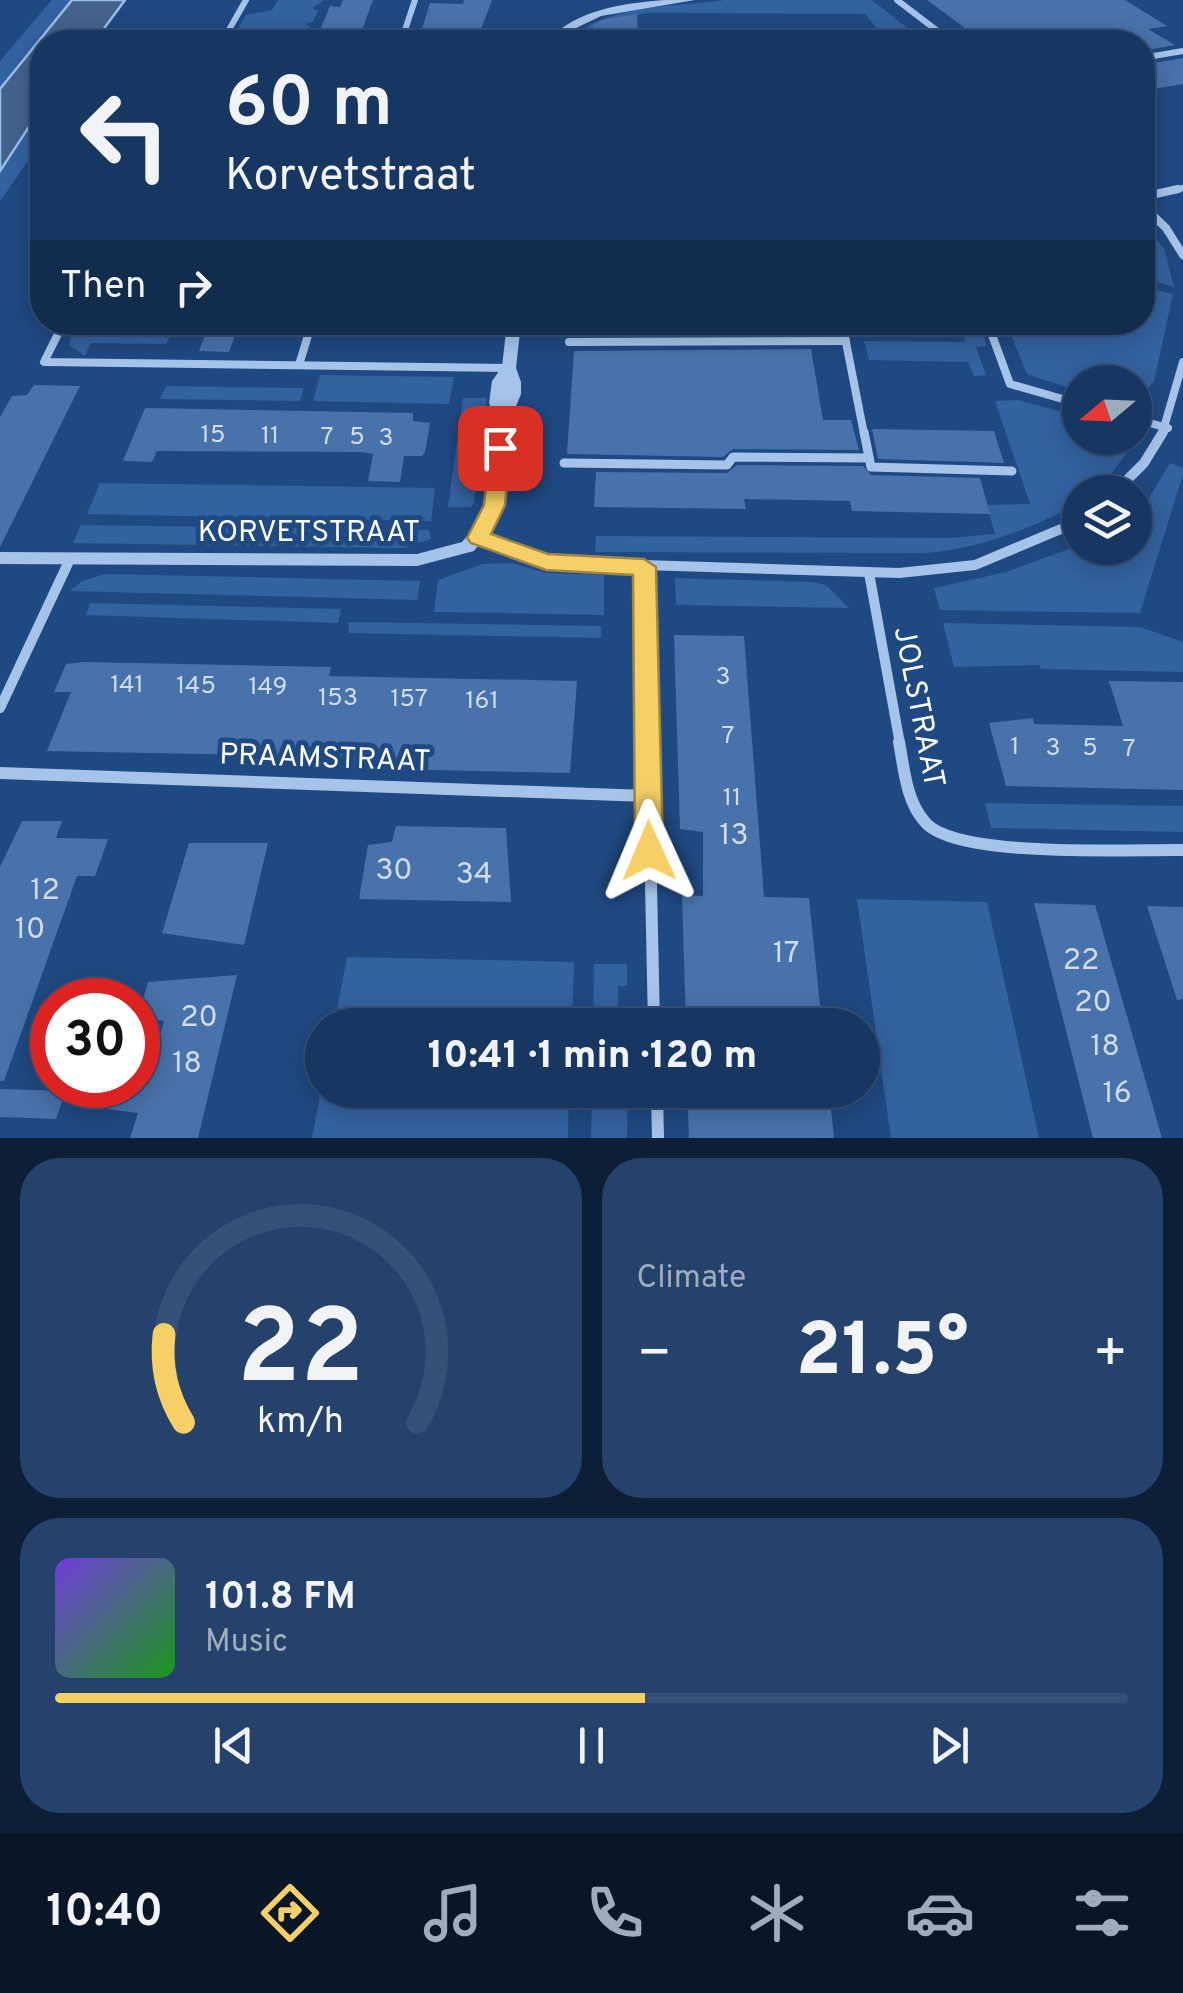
<!DOCTYPE html>
<html lang="en">
<head>
<meta charset="utf-8">
<style>
  :root { --surface:#173762; --page:#24426b; --text:#f1f3f6; --muted:#9eacbe; --line:#365177; --accent:#f6cf66 }
  body { margin:0; font-family:Overpass,sans-serif; background:var(--page); color:var(--text); height:100vh; display:flex; flex-direction:column; font-size:38px; white-space:nowrap }
  * { box-sizing:border-box; margin:0 }
  p { font-size:32px; color:var(--muted) }
  .icon { flex:none; width:55px; height:55px; fill:none; stroke:currentColor; stroke-width:2; stroke-linecap:round; stroke-linejoin:round }
  .map { position:relative; height:1138px; overflow:hidden }
  .panel { display:flex; flex-direction:column; gap:20px; padding:20px; background:#0d1e36; flex:1 }
  .panel>* { flex:none }
  .top-card { position:absolute; left:30px; top:30px; width:1125px; height:305px; border-radius:40px; box-shadow:0 5px 25px #0003,0 0 0 2px var(--line); background:#173762; color:var(--text); overflow:hidden }
  .needle { width:65px; rotate:251deg }
  .fabs { position:absolute; left:1062px; top:365px; display:grid; gap:20px }
  .fabs a { display:grid; place-items:center; width:90px; height:90px; border-radius:50%; background:var(--surface); box-shadow:0 5px 25px #0003,0 0 0 2px var(--line); font-size:50px }
  .speed { position:absolute; left:30px; top:978px; display:flex; gap:20px; font-size:50px; font-weight:700; text-align:center }
  .speed>* { display:grid; place-content:center; width:130px; height:130px; border-radius:50%; background:var(--surface); box-shadow:0 5px 25px #0003,0 0 0 2px var(--line); line-height:1 }
  .speed .limit { border:15px solid #d22; background:#fff; color:#111 }
  .pin { position:absolute; display:grid; place-items:center; width:85px; height:85px; color:#fff; margin:-42px; border-radius:20px; box-shadow:0 5px 15px #0006 }
  .me { position:absolute; width:110px; margin:-55px; rotate:359deg; stroke-linejoin:round; filter:drop-shadow(0 0 8px #0008) }
  .turn { display:flex; align-items:center; gap:35px; height:210px; padding:0 30px; font-size:45px }
  .turn .icon { width:130px; height:130px; stroke-width:2.5 }
  .turn b { display:block; font-size:70px; line-height:85px }
  .then { display:flex; align-items:center; height:95px; padding:0 30px; background:#0003; gap:20px; font-size:38px }
  .big { font-size:75px; font-weight:800; line-height:1.1 }
  .panel .card { flex:1; display:flex; flex-direction:column; justify-content:center; gap:15px; min-width:0; padding:0 35px; border-radius:40px; background:var(--page) }
  .panel .dial { align-items:center; gap:0 }
  .dial svg { height:260px; overflow:visible; fill:none; stroke:var(--line); stroke-width:7; stroke-linecap:round; text-anchor:middle }
  .dial text { fill:var(--text); stroke:none }
  .song { display:flex; align-items:center; gap:30px }
  .cover { width:120px; height:120px; border-radius:15px; background:linear-gradient(135deg,hsl(260 70% 55%),hsl(120 70% 35%)) }
  .played { height:10px; border-radius:5px; background:linear-gradient(90deg,var(--accent) 55%,var(--line) 55%) }
  .keys { display:flex; justify-content:space-around; direction:ltr }
  .heat { display:flex; justify-content:space-between; align-items:center; font-size:55px; direction:ltr }
  .panel .tiles { flex:1; display:grid; gap:20px; grid-template-columns:1fr 1fr }
  .card:last-child { grid-column:span 2 }
  .trip { position:absolute; left:305px; top:1008px; width:575px; height:100px; border-radius:50px; background:var(--surface); box-shadow:0 5px 25px #0003,0 0 0 2px var(--line); font-weight:800; line-height:100px; text-align:center }
  .dock { display:flex; height:160px; justify-content:space-around; align-items:center; background:#091627; color:var(--muted) }
  .dock .icon { width:70px; height:70px }
  .dock .current { color:var(--accent) }
  .dock b { font-size:45px; color:var(--text) }
  .map>svg:first-child { display:block }
  .green { fill:#3362a0 }
  .water { fill:#44628c; stroke:#99bdea; stroke-width:2.5 }
  .building { fill:#4872ab }
  .lines { fill:none; stroke-linecap:round; stroke-linejoin:round }
  .pedestrian-far2 { stroke:#a6c3e9; stroke-width:5 }
  .pedestrian-far1 { stroke:#a6c3e9; stroke-width:8 }
  .pedestrian { stroke:#a6c3e9; stroke-width:9 }
  .minor-far3 { stroke:#a6c3e9; stroke-width:6 }
  .minor-far2 { stroke:#a6c3e9; stroke-width:8 }
  .minor-far1 { stroke:#a6c3e9; stroke-width:10 }
  .minor { stroke:#a6c3e9; stroke-width:12 }
  .tertiary { fill:#a6c3e9; fill-rule:evenodd }
  .route { fill:#f6cf66; stroke:#a08742; stroke-width:2.5 }
  .labels { text-anchor:middle; stroke-width:10; stroke-linejoin:round; paint-order:stroke }
  .number-label { font-size:25px; fill:#d1dcea }
  .street-label { font-size:30px; fill:#fff; stroke:#1f4982 }
  .near-number-label { font-size:30px; fill:#d1dcea }
</style>
</head>
<body>
<div class="map">
<svg width="1183" height="1138" viewBox="0 0 1183 1138">
  <rect width="100%" height="100%" fill="#1f4982"/>
  <g class="green">
    <path d="M52,0H72L0,89V61Z"/>
    <path d="M278,0H324L313,8L318,11L313,22L305,24L311,27L306,37L297,39L304,42H230L246,15L272,10Z"/>
    <path d="M724,0H872L916,35L886,39L865,14L647,13L613,20V35H587L585,42H568C603,4 675,7 724,0Z"/>
    <path d="M42,107V141L0,201V171Z"/>
    <path d="M1142,220L1164,249L1174,287L1143,277Z"/>
    <path d="M1143,287L1173,294L1154,381L1137,403L1135,382H1090L1091,377L1081,373L1075,390L1027,374L1006,323L1142,322Z"/>
    <path d="M76,323H107L111,329L115,323H152V326L177,323L166,344L91,343L85,356L69,345Z"/>
    <path d="M962,330L983,336L987,346L976,347L986,375L974,376L968,362L869,360L864,341L965,342Z"/>
    <path d="M320,375L454,377L449,404L313,401Z"/>
    <path d="M166,386L304,388L300,401L160,399Z"/>
    <path d="M463,398H487L474,503L471,507H448Z"/>
    <path d="M1018,400L1080,417V438H1121L1120,444L1130,449L1101,487L1080,492V502L1075,506C1026,530 979,549 924,553L595,552L596,536L949,538L995,534L987,505L1030,504L995,401Z"/>
    <path d="M1170,463L1183,468V474L1140,613L940,610L934,588L1006,572L1080,545L1135,548V510L1147,501Z"/>
    <path d="M100,483L435,488L431,521L87,514Z"/>
    <path d="M81,525L429,530L431,539L402,548L73,543Z"/>
    <path d="M512,563L546,573L604,575V615L434,612L438,580L483,564Z"/>
    <path d="M105,574L420,581L417,600L70,591L82,581Z"/>
    <path d="M675,578L811,582L826,585L849,608L676,605Z"/>
    <path d="M90,603L341,609L338,623L86,615Z"/>
    <path d="M348,622L601,626V638L349,633Z"/>
    <path d="M943,623L1140,627L1183,642V672L1041,669L1039,665L954,667Z"/>
    <path d="M985,803L1183,806V832L991,828Z"/>
    <path d="M857,899L987,902L1039,1138H891Z"/>
    <path d="M347,957L574,962L572,1025H334Z"/>
    <path d="M594,964H627V986H618V1025H593Z"/>
    <path d="M322,1085V1090H569L568,1138H312Z"/>
    <path d="M592,1090H628L627,1138H591Z"/>
  </g>
  <path class="water" d="M72,0H125L94,42H42V107L0,171V89Z"/>
  <g class="building">
    <path d="M343,0H373L361,33H356L353,42H315L330,6L340,7Z"/>
    <path d="M464,0H492L476,42H418L430,3L463,4Z"/>
    <path d="M927,0H1125L1167,26L1148,29L1175,45L1142,51V42H984Z"/>
    <path d="M637,14L638,34L593,32V24L602,20Z"/>
    <path d="M1183,58V84L1142,91V65Z"/>
    <path d="M210,322H240L229,352L199,351Z"/>
    <path d="M601,322H806L808,334H600Z"/>
    <path d="M811,349L823,420H851L859,450L733,449L723,457L567,454L574,351Z"/>
    <path d="M34,385L80,386L0,547V417L12,396L27,395Z"/>
    <path d="M145,408L413,413V421L430,423L425,452L422,456H404L400,482L368,481L373,454L361,452L157,451L152,462L123,461Z"/>
    <path d="M872,429L994,431L1004,463L878,459Z"/>
    <path d="M737,465L863,466L871,475L980,478L990,514L852,511L850,501L744,499L746,509L594,507L596,472L727,473Z"/>
    <path d="M674,635L744,636L764,897L809,898L822,1025H686L682,895L703,896V832L680,829Z"/>
    <path d="M83,662L331,667L329,676L577,681L570,773L298,767L301,756L47,751L71,692H54L66,664Z"/>
    <path d="M1109,681L1183,682V790L1006,786L989,723L1033,718L1034,724L1123,726Z"/>
    <path d="M22,821H62L56,838L108,839L95,876H77L4,1081H0V867Z"/>
    <path d="M396,826L506,828L511,902L359,899L368,845L392,842Z"/>
    <path d="M189,843H268L244,945L162,933Z"/>
    <path d="M1034,903L1095,905L1162,1138H1093Z"/>
    <path d="M1147,906L1183,907V999L1177,1000Z"/>
    <path d="M237,975L198,1138H130L138,1113L107,1109L117,1085H138V1070L150,1068L164,1021L138,1017L148,982Z"/>
    <path d="M0,1089L66,1091L56,1119L0,1117Z"/>
    <path d="M687,1090H829L834,1138H689Z"/>
  </g>
  <g class="lines">
    <g class="pedestrian-far2">
      <path d="M588,38L697,42"/>
      <path d="M787,42L923,37"/>
    </g>
    <g class="pedestrian-far1">
      <path d="M842,322L864,434"/>
      <path d="M569,342L846,341"/>
    </g>
    <g class="pedestrian">
      <path d="M864,432L871,467L1012,471"/>
      <path d="M564,463L727,465L733,457L869,458"/>
    </g>
    <g class="minor-far3">
      <path d="M897,0L952,42"/>
      <path d="M222,42L246,0"/>
      <path d="M401,42L415,0"/>
      <path d="M1142,58L1183,51"/>
      <path d="M1167,192L1183,188"/>
    </g>
    <g class="minor-far2">
      <path d="M1142,197L1178,189"/>
      <path d="M1142,205L1166,228L1183,255"/>
      <path d="M64,322L44,362L509,368"/>
      <path d="M988,324L1010,384L1080,404"/>
      <path d="M299,365L312,322"/>
      <path d="M1135,419L1168,428"/>
      <path d="M1162,434L1183,362"/>
    </g>
    <g class="minor-far1">
      <path d="M1115,492L1144,463L1163,432"/>
      <path d="M479,538L546,562L899,573L975,565L1080,521"/>
      <path d="M644,567L648,744"/>
      <path d="M869,573L900,744"/>
      <path d="M0,708L70,559"/>
    </g>
    <g class="minor">
      <path d="M648,742L654,1025"/>
      <path d="M899,742C904,768 906,801 925,822C956,859 1131,849 1183,850"/>
      <path d="M0,773L647,796"/>
      <path d="M657,1090L658,1138"/>
    </g>
    <g class="tertiary">
      <path d="M664,0H695L601,16L568,32L556,42H546C577,9 621,4 664,0Z"/>
      <path d="M507,322H521L516,368L521,382V394L511,419L497,521L474,551L417,566L0,564V552L417,554L462,542L481,520L495,419L489,403L492,381L502,367Z"/>
    </g>
  </g>
  <path class="route" d="M500,441L511,448L505,505L491,534L548,554L644,559L656,567L663,851L659,860L649,864L639,860L635,851L633,575L546,570L471,543L467,538L484,505L490,448Z"/>
  <g class="labels">
    <g class="number-label">
      <text x="213" y="442">15</text>
      <text x="270" y="443">11</text>
      <text x="327" y="444">7</text>
      <text x="357" y="444">5</text>
      <text x="386" y="445">3</text>
      <text x="723" y="684">3</text>
      <text x="127" y="692">141</text>
      <text x="196" y="693">145</text>
      <text x="268" y="694">149</text>
      <text x="338" y="705">153</text>
      <text x="409" y="706">157</text>
      <text x="482" y="708">161</text>
      <text x="728" y="743">7</text>
      <text x="1015" y="754">1</text>
      <text x="1053" y="755">3</text>
      <text x="1090" y="755">5</text>
      <text x="1129" y="756">7</text>
      <text x="732" y="805">11</text>
    </g>
    <g class="street-label">
      <text x="309" y="541">KORVETSTRAAT</text>
      <text transform="translate(920 707) rotate(79)" y="10">JOLSTRAAT</text>
      <text transform="translate(325 757) rotate(2)" y="10">PRAAMSTRAAT</text>
    </g>
    <g class="near-number-label">
      <text x="734" y="844">13</text>
      <text x="394" y="879">30</text>
      <text x="474" y="883">34</text>
      <text x="45" y="899">12</text>
      <text x="30" y="938">10</text>
      <text x="786" y="962">17</text>
      <text x="1081" y="969">22</text>
      <text x="1093" y="1011">20</text>
      <text x="199" y="1026">20</text>
      <text x="1105" y="1055">18</text>
      <text x="187" y="1072">18</text>
      <text x="1117" y="1102">16</text>
    </g>
  </g>
</svg>
<div class="fabs">
<a><svg class="needle" viewBox="-14 -14 28 28"><path d="M0-13l5 13h-10z" fill="#e53935"/><path d="M0 13l5-13h-10z" fill="#9eacbe"/></svg></a>
<a><svg class="icon" aria-label="layers" viewBox="0 0 24 24"><path d="M12 4l9 5-9 5-9-5zM3 14l9 5 9-5"/></svg></a>
</div>
<div class="speed"><div class="limit">30</div></div>
<div class="pin" style="left:500px;top:448px;background:#d93025"><svg class="icon" aria-label="arrive" viewBox="0 0 24 24"><path d="M6 21V4h12l-3 4 3 4H6"/></svg></div>
<svg class="me" style="left:649px;top:851px" viewBox="-20 -20 40 40"><path d="M0-17L14 15 0 8-14 15z" fill="#f6cf66" stroke="#fff" stroke-width="4"/></svg>
<div class="trip">10:41 · 1 min · 120 m</div>
<div class="top-card">
<div class="turn"><svg class="icon" aria-label="left" viewBox="0 0 24 24"><path d="M17 20v-9H6M10 6l-5 5 5 5"/></svg><div><b>60 m</b>Korvetstraat</div></div>
<div class="then">Then<svg class="icon" aria-label="right" viewBox="0 0 24 24"><path d="M7 20v-9h11M14 6l5 5-5 5"/></svg></div>
</div>
</div>
<section class="panel">
<div class="tiles">
<div class="card dial"><svg viewBox="0 0 100 80">
<path d="M14 69A42 42 0 1 1 86 69"/>
<path d="M14 69A42 42 0 0 1 8 42" stroke="#f6cf66"/>
<text x="50" y="56" font-size="32" font-weight="700">22</text>
<text x="50" y="72" font-size="11">km/h</text>
</svg></div>
<div class="card"><p>Climate</p>
<div class="heat"><a>−</a><b class="big">21.5°</b><a>+</a></div>
</div>
<div class="card">
<div class="song"><i class="cover"></i><div><b>101.8 FM</b><p>Music</p></div></div>
<div class="played"></div>
<div class="keys"><svg class="icon" aria-label="previous" viewBox="0 0 24 24"><path d="M18 5L8 12l10 7zM5 5v14"/></svg><svg class="icon" aria-label="pause" viewBox="0 0 24 24"><path d="M8 5v14M16 5v14"/></svg><svg class="icon" aria-label="next" viewBox="0 0 24 24"><path d="M6 5l10 7-10 7zM19 5v14"/></svg></div>
</div>
</div>
</section>
<nav class="dock">
<b>10:40</b>
<svg class="icon current" aria-label="directions" viewBox="0 0 24 24"><path d="M12 3l9 9-9 9-9-9zM9 14v-3h6M13 9l2 2-2 2"/></svg>
<svg class="icon" aria-label="music" viewBox="0 0 24 24"><path d="M9 18V5l10-2v13"/><circle cx="6" cy="18" r="3"/><circle cx="16" cy="16" r="3"/></svg>
<svg class="icon" aria-label="phone" viewBox="0 0 24 24"><path d="M5 4h4l2 5-3 2q2 4 5 5l2-3 5 2v4C11 20 4 13 5 4z"/></svg>
<svg class="icon" aria-label="climate" viewBox="0 0 24 24"><path d="M12 3v18M4 7l16 10M4 17L20 7"/></svg>
<svg class="icon" aria-label="car" viewBox="0 0 24 24"><path d="M5 17H2v-5l4-1 3-4h7l3 4 3 1v5h-3M9 17h6M6 11h13"/><circle cx="7" cy="17" r="2"/><circle cx="17" cy="17" r="2"/></svg>
<svg class="icon" aria-label="filters" viewBox="0 0 24 24"><path d="M4 7h16M4 17h16"/><circle cx="9" cy="7" r="2"/><circle cx="15" cy="17" r="2"/></svg>
</nav>
</body>
</html>
